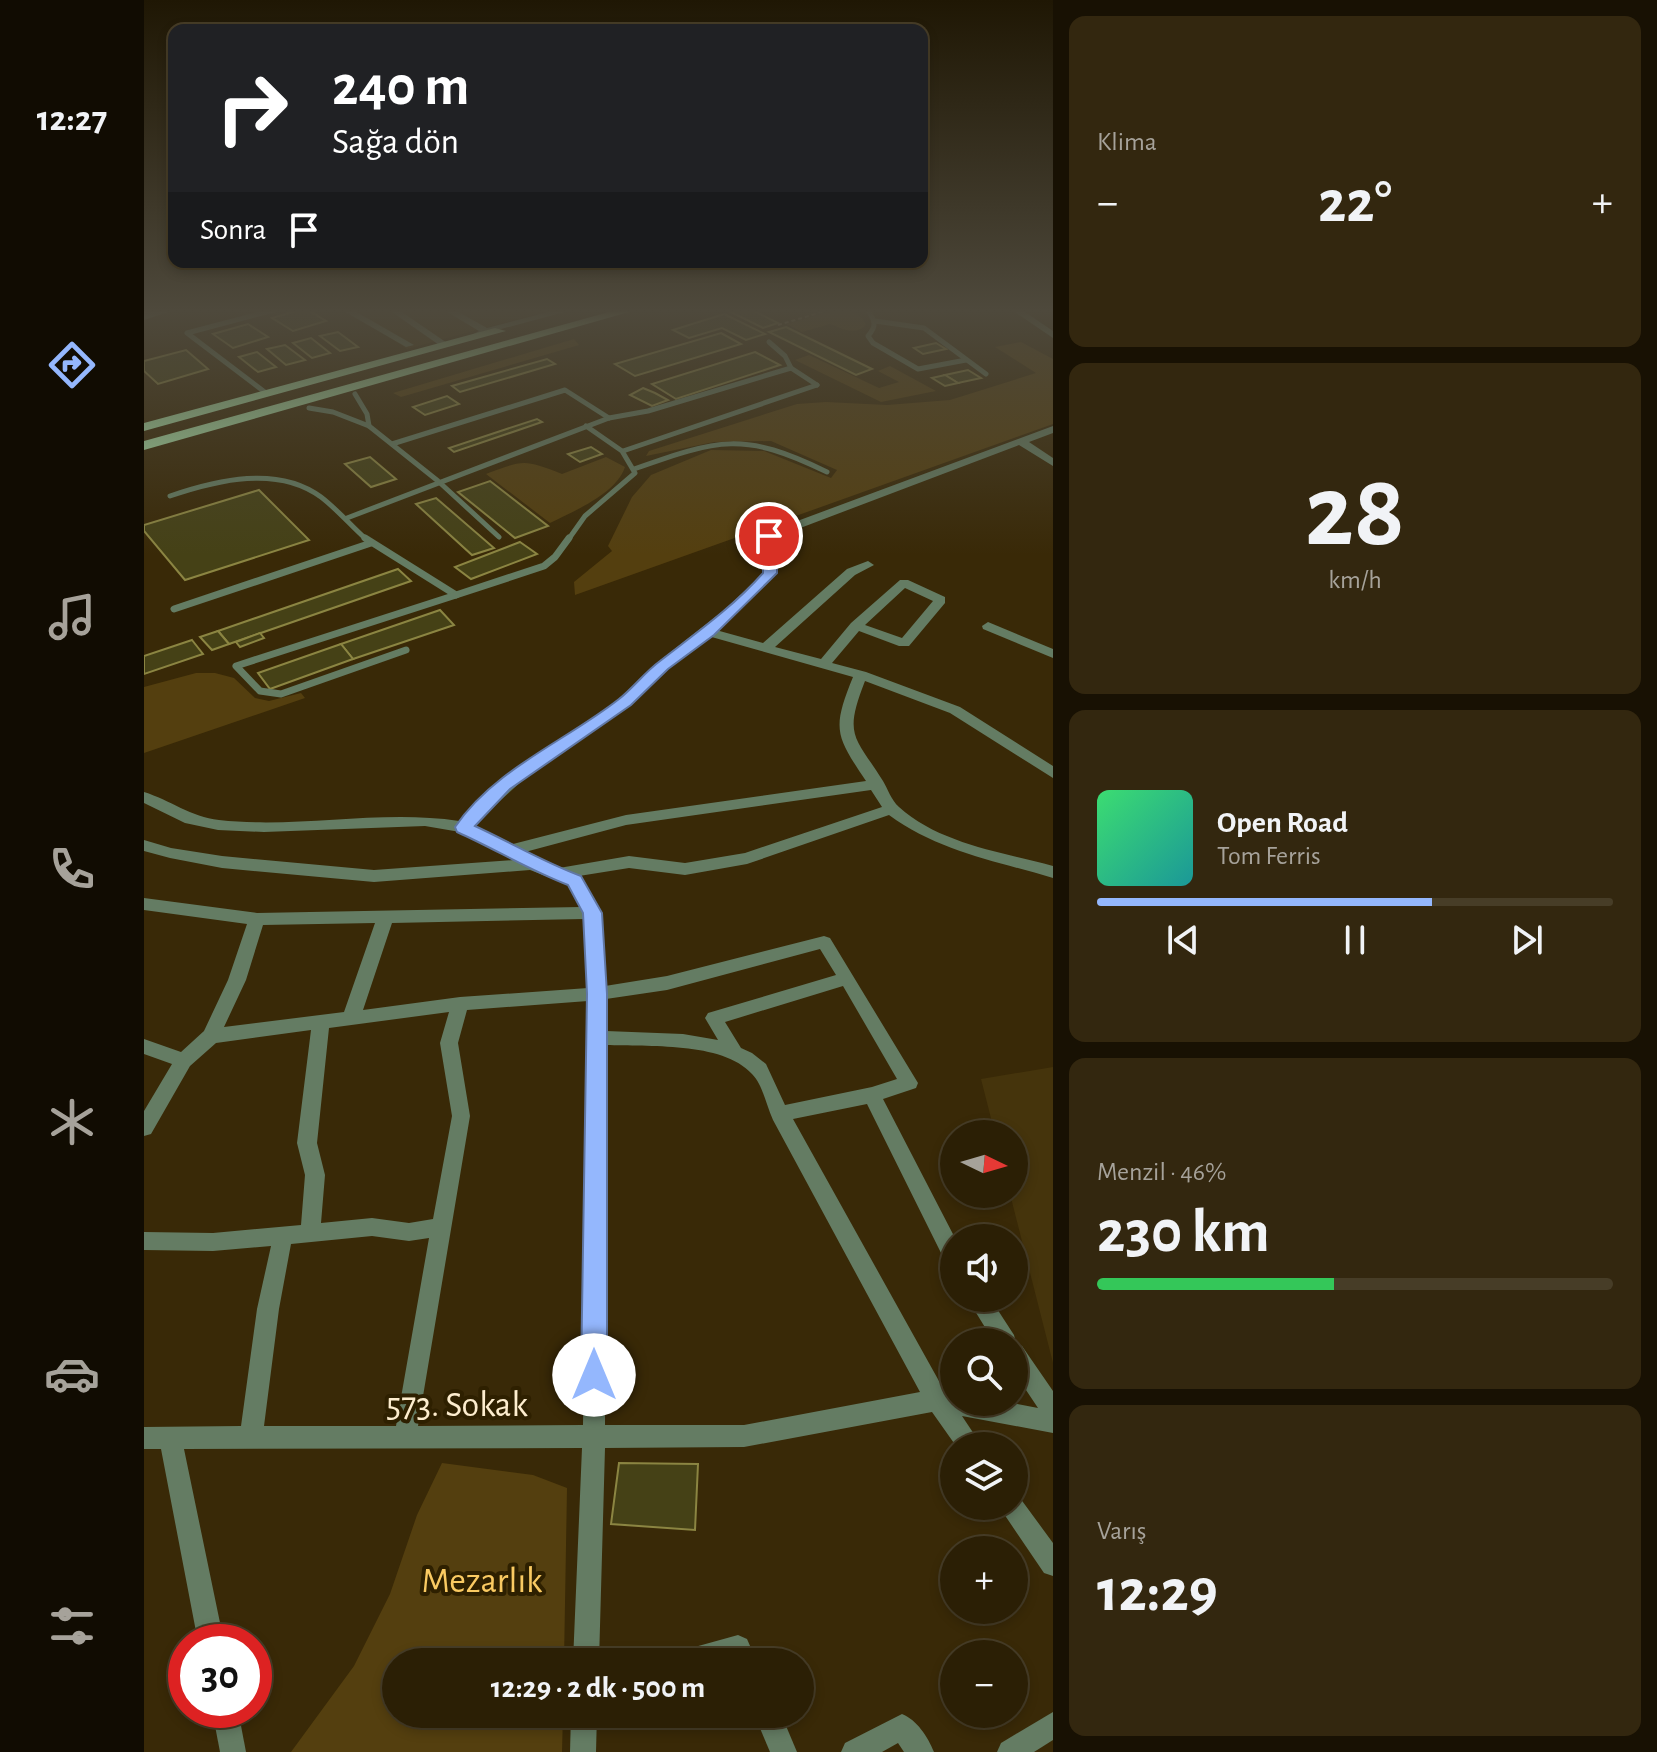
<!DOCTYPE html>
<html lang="tr">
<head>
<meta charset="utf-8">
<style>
  :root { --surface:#2b1f05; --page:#33270f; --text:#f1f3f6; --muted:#a6a29a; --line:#473d27; --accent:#94b7fd }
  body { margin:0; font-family:"Alegreya Sans",sans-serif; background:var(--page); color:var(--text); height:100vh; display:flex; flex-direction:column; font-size:30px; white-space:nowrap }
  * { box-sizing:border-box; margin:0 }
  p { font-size:26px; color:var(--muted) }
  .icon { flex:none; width:44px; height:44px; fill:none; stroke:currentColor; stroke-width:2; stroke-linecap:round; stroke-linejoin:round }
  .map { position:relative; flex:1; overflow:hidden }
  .drawer { display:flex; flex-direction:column; gap:16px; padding:16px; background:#181103; width:604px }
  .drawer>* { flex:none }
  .banner { position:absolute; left:24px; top:24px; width:760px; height:244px; border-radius:16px; box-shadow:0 4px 12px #0003,0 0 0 2px var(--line); background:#202124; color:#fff; overflow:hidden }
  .needle { width:52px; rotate:95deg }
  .controls { position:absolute; left:796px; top:1120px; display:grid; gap:16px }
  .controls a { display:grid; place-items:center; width:88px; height:88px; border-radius:50%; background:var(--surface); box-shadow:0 4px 12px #0003,0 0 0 2px var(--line); font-size:40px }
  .speed { position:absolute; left:24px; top:1624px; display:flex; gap:16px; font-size:40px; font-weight:700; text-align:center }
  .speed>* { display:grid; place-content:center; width:104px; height:104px; border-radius:50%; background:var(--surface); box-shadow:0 4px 12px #0003,0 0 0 2px var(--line); line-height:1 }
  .speed .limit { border:12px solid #d22; background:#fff; color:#111 }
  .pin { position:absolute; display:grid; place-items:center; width:68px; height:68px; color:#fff; margin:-34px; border:4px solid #fff; border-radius:50%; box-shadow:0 2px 8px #0007 }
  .me { position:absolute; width:88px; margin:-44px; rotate:0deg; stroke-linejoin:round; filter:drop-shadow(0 0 6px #0008) }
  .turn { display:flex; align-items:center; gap:28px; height:168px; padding:0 32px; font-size:36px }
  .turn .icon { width:104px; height:104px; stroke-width:2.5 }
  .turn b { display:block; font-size:56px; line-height:68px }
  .then { display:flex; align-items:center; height:76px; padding:0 32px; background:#0003; gap:16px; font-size:30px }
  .big { font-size:60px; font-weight:700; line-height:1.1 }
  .drawer .widget { flex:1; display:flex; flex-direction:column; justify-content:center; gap:12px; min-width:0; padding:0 28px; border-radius:16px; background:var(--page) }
  .drawer .dial { align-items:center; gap:0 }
  .dial b { font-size:104px; line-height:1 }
  .song { display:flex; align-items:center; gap:24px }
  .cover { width:96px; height:96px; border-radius:12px; background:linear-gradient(135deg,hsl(140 70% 55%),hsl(180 70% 35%)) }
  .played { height:8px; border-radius:4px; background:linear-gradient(90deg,var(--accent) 65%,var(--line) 65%) }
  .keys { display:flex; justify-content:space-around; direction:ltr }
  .heat { display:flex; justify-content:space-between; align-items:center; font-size:44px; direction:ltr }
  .charge { height:12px; border-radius:6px; background:linear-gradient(90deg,#34c759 46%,var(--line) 0) }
  .trip { position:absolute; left:238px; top:1648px; width:432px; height:80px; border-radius:40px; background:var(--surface); box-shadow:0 4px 12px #0003,0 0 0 2px var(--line); font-weight:700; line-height:80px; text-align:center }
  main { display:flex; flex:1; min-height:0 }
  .dock { display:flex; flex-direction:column; width:144px; justify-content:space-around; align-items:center; background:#110c02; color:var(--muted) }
  .dock .icon { width:56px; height:56px }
  .dock .current { color:var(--accent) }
  .dock b { font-size:36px; color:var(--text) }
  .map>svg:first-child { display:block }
  .built { fill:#45340c }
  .green { fill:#543f0f }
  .building { fill:#454116; stroke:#8b8542; stroke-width:2 }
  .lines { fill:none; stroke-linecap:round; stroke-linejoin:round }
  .path { stroke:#978767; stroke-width:2; stroke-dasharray:4 3; stroke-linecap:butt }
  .service-far1 { stroke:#647c63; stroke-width:5 }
  .service { stroke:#647c63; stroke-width:7 }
  .minor { fill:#647c63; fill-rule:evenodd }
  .trunk { fill:#a5dca4; fill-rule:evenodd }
  .rail { stroke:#aa9a7a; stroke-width:3 }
  .route { fill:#94b7fd; stroke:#6077a4; stroke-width:2 }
  .labels { text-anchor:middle; stroke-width:8; stroke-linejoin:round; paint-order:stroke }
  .near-street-label { font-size:36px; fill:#fdedce; stroke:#2e2000 }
  .near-park-label { font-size:36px; fill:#faca62; stroke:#2e2000 }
</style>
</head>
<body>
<main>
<nav class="dock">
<b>12:27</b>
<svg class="icon current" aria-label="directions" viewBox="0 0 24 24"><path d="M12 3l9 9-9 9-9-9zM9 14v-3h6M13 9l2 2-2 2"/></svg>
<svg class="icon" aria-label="music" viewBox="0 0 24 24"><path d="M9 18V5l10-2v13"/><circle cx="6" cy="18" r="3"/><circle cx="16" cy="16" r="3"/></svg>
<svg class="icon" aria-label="phone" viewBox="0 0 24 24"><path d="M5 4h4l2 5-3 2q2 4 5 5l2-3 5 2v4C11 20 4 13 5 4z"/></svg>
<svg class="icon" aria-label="climate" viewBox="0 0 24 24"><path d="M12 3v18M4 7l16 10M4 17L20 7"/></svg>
<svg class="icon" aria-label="car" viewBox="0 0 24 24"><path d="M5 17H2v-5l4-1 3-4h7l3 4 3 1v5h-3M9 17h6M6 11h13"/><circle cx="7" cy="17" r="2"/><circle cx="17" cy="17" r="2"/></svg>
<svg class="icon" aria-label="filters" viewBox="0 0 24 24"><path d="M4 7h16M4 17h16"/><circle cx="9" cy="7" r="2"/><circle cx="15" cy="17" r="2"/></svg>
</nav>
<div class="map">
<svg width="909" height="1752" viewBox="0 0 909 1752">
  <rect width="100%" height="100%" fill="#392907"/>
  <g class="built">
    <path d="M205,310H406L263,349Z"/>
    <path d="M909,1067V1363L866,1194H870V1134H851L837,1079Z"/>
  </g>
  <g class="green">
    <path d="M692,310C704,310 718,313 722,325C711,336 699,329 686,324L658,332L643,324Z"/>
    <path d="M430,339L435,345L257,397L249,393Z"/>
    <path d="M877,342L909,359V424L431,595L430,582L468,551L464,546L488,497L507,475L567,450L620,451L687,478L693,470L627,441L570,442L502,456L505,451L653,404L682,402L743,405L806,400L892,373L851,347Z"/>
    <path d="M665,355L735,388L755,382L734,371L746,366L792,391L737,402L651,360Z"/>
    <path d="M462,457L481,467C472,494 430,511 406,523L342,474C380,460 379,459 418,474Z"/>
    <path d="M52,673H71L90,678L111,698L125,701L157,693L161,698L0,753V687Z"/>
    <path d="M298,1463L389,1475L423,1488L420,1662H252V1714H419L418,1752H147L210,1666L246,1594L273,1515Z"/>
  </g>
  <g class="building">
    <path d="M155,310H164L182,321L149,331L128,318Z"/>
    <path d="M583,310H608L634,323L619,328Z"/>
    <path d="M580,314L621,334L602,340L578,328L545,338L529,330Z"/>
    <path d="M104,324L124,337L89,348L69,334Z"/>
    <path d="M642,327L728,369L712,375L625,332Z"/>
    <path d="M194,332L214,347L196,351L176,336Z"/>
    <path d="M577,333L597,344L491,376L471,364Z"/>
    <path d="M167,338L186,353L168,358L149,343Z"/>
    <path d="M792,343L802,349L779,354L770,348Z"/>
    <path d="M141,345L161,360L142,365L123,349Z"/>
    <path d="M42,350L64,369L14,384L0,371V361Z"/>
    <path d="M113,352L132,367L114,372L95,357Z"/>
    <path d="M611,352L636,365L532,399L508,384Z"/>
    <path d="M403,359L411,364L316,392L308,386Z"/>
    <path d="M824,370L837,378L814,383L801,375Z"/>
    <path d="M801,375L814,383L801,386L788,378Z"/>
    <path d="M499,388L511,393L524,400L508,406L486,395Z"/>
    <path d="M303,396L315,404L281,415L269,407Z"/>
    <path d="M393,419L398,422L310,452L305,448Z"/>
    <path d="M447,447L458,454L436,462L424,454Z"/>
    <path d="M226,457L252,479L227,487L201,464Z"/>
    <path d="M346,481L404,526L371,538L314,492Z"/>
    <path d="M115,490L165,540L41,580L0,531V525Z"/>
    <path d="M292,498L350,548L328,555L272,504Z"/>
    <path d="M376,542L393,554L327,579L311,567Z"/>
    <path d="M254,569L267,581L85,644L74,631Z"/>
    <path d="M296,610L310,625L209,659L197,644Z"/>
    <path d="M74,631L85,644L68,650L56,637Z"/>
    <path d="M116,633L120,638L96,647L92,642Z"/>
    <path d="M48,640L59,654L0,674V656Z"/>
    <path d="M197,644L209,659L126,689L114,673Z"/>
    <path d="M475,1463L554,1464L551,1530L467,1524Z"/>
  </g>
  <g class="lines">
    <path class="path" d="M634,325L685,310"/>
    <g class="service-far1">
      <path d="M724,310C731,321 733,326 724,336L729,343L774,369L822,360"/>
      <path d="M731,321L780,328L842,374"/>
      <path d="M625,342L641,356L647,368L673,385"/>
      <path d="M122,393L43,333L130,310"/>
      <path d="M211,394L223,414L225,426"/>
      <path d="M165,408L189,412L225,426L294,481L355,537"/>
      <path d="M248,444L421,390L465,418"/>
      <path d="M479,451L673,385"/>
      <path d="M490,469C575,439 599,431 683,472"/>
      <path d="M26,496C73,480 134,465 177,497C194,510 207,526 223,540"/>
      <path d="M203,518L465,418L504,411L647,368"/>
      <path d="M424,540L441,516L491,473L478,451L442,426"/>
    </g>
    <g class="service">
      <path d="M221,538L312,595L400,566L411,557L425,538"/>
      <path d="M30,609L227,543"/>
      <path d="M262,650L137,694L116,691L92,666L312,595"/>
    </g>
    <g class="minor">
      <path d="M15,310H30L0,320V314Z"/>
      <path d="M198,310H209L270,345L262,347Z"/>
      <path d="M245,310H255L306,345L298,347Z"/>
      <path d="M300,310H311L343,328L412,310H428L357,329L331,339L326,336L335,331Z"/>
      <path d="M868,310H878L909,331V338Z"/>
      <path d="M909,426V433L885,442L909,458V466L875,445L630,538L626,545L632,561V573L605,601L572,630L619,643L703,569L724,561L730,565L711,575L631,647L677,659L707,623L756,580H764L801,597V603L765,646H755L715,631L688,663L722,672L816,707L909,766V778L806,713L721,681C699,737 711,736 739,781C744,789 747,800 755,807C796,844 858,852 909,866V878C852,861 794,851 745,815L603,864L541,875L485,868L435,876L456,913L461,986L523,976L680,936L686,938L774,1083L772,1088L739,1099L811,1238L810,1267L803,1265L723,1104L649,1119L800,1390L810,1392V1402H863L894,1408L870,1372V1342H850L823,1298H846L870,1335L872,1343L878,1346L909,1391V1433L818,1416L838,1446H812L788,1412L600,1447L461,1448L455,1662H429L438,1448L40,1449L80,1642H54L17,1449H0V1427L97,1426L113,1309L127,1246L69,1251L0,1250V1232L69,1233L157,1225L161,1175L153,1143L167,1030L72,1043L46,1066L7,1134L0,1136V1111L28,1064L0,1054V1039L37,1052L60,1031L84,980L103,924L0,910V898L113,913L437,907L425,885L386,870L230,882L78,868L26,858L0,851V840L27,848L78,856L230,870L370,860L316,832L281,826L120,832L74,830L41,823L0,803V792C26,800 47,817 75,820C155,829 236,809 315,821L369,772L480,697L514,662L583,608L620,572V561L614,545L621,533ZM761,588L789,601L758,638L721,625ZM564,636L709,677C688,729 691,735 722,781L482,815L369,844L329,825L380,779L489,703L524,668ZM727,790L738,807L601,853L541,863L485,856L415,868L393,860L381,852L482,825ZM440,919L444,988L316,997L219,1010L248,923ZM231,923L200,1012L80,1027L102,980L119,925ZM676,949L692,975L564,1013L561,1018L574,1040L539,1034L462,1031V999L523,990ZM699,986L753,1079L728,1087L641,1105L622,1064L608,1053L597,1048L581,1022ZM444,1001L439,1425L274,1426L326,1116L314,1043L323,1010ZM305,1012L296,1043L308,1116L289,1219L265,1223L228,1218L177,1223L181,1175L173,1143L185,1028ZM462,1045C503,1047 578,1041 608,1074C619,1085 622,1105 629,1120L776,1392L600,1425H461ZM228,1236L265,1241L285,1238L252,1426H120L135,1309L147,1244Z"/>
      <path d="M844,622L909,649V658L839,629L838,626Z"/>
      <path d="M870,1495L876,1498L909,1543V1576L900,1573L860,1514L856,1506H870Z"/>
      <path d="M594,1635L603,1639L613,1662H525L529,1653Z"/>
      <path d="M68,1710H94L102,1752H76Z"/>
      <path d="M909,1712V1740L890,1752H853L857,1743Z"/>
      <path d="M427,1714H453L452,1752H426Z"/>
      <path d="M610,1714H637L653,1752H626Z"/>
      <path d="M758,1714C773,1720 784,1737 790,1752H760L754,1743L738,1752H697L701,1743Z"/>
    </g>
    <g class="trunk">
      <path d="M472,310H492L0,450V441Z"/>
      <path d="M351,328L362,331L0,431V423Z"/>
    </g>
    <path class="rail" d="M0,312L8,310"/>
  </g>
  <linearGradient id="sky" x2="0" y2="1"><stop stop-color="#1f1704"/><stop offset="0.56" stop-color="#4e493c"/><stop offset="1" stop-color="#4e493c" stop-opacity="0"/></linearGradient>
  <rect width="909" height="555" fill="url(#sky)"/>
  <path class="route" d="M621,533L632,536L626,545L633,561V573L570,635L524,669L487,705L366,789L331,826C368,843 399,862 437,876L458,913L463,994V1375L459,1384L450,1387L441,1384L437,1375L443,994L439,913L424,885C385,870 351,849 313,832L311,827C350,769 422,741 475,699C490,687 501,672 516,661C552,633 589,607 619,573V561L613,545Z"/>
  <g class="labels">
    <g class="near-street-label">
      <text x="313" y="1416">573. Sokak</text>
    </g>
    <g class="near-park-label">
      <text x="338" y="1592">Mezarlık</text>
    </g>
  </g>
</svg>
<div class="controls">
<a><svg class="needle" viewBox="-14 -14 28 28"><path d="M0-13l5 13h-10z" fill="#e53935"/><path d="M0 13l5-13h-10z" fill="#a6a29a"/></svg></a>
<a><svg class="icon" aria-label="sound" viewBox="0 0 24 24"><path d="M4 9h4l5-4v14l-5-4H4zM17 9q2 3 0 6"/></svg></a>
<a><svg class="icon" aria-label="search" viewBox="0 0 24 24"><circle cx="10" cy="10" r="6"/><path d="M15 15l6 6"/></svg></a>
<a><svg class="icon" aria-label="layers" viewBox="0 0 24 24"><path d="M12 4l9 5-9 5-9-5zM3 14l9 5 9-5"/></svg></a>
<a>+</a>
<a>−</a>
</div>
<div class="speed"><div class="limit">30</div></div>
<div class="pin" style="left:625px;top:536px;background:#d93025"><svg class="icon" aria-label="arrive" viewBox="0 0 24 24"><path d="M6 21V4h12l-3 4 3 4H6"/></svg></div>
<svg class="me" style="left:450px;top:1375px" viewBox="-20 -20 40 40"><circle r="19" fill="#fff"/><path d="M0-13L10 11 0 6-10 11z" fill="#94b7fd"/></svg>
<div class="trip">12:29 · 2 dk · 500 m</div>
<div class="banner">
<div class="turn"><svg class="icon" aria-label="right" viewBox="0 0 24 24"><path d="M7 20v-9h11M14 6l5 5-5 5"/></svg><div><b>240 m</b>Sağa dön</div></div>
<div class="then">Sonra<svg class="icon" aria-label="arrive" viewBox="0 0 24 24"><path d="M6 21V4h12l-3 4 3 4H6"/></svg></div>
</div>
</div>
<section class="drawer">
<div class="widget"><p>Klima</p>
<div class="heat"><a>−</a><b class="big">22°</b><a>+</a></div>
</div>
<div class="widget dial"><b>28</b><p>km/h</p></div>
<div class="widget">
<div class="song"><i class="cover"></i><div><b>Open Road</b><p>Tom Ferris</p></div></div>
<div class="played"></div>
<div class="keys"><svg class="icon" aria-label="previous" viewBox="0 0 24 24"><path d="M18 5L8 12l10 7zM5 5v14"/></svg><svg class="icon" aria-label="pause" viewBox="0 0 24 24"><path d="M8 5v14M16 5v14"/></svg><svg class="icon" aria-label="next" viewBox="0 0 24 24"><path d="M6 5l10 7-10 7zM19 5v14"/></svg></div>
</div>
<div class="widget"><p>Menzil · 46%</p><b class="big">230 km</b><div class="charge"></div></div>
<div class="widget"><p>Varış</p><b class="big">12:29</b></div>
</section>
</main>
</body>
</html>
